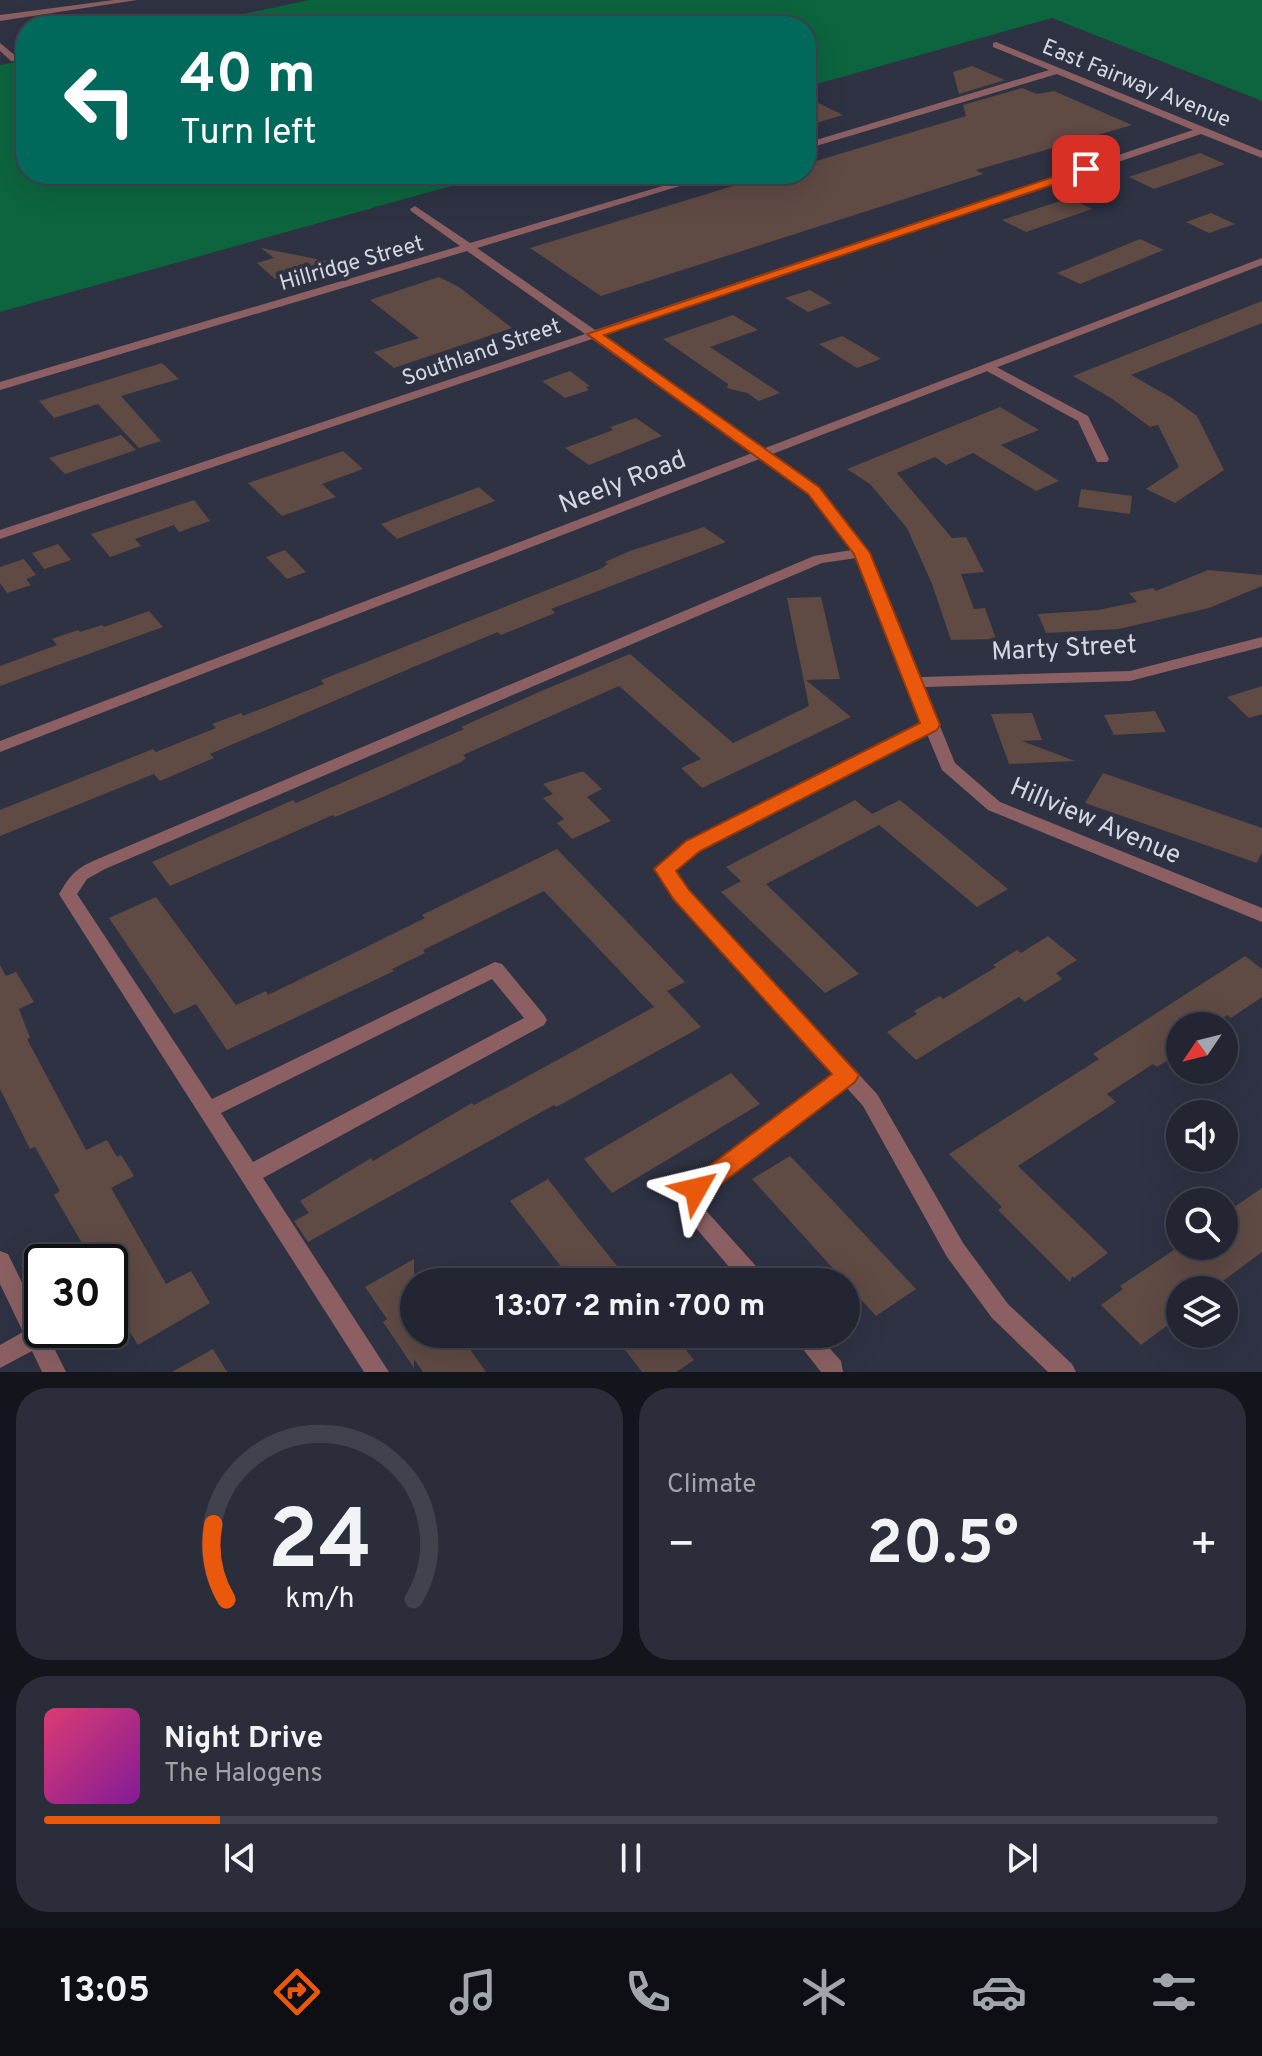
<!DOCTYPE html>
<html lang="en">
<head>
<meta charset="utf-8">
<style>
  :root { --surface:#232632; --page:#2b2e3a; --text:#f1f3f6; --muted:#a3a5ac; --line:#40434d; --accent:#ea580c }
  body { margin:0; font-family:Overpass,sans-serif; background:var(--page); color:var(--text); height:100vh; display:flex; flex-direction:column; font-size:30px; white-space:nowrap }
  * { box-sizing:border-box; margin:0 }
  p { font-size:26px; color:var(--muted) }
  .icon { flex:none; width:44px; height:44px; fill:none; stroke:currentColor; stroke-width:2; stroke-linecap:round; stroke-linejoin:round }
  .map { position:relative; height:1372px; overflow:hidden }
  .panel { display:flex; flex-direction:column; gap:16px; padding:16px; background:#13151c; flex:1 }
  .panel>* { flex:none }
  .hud { position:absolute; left:16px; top:16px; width:800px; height:168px; border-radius:32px; box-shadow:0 8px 32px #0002,0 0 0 2px var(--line); background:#00695c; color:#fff; overflow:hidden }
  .needle { width:52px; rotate:235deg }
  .fabs { position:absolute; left:1166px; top:1012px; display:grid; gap:16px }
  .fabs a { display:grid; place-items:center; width:72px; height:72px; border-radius:50%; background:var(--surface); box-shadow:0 8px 32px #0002,0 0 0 2px var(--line); font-size:40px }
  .speed { position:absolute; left:24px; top:1244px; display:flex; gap:16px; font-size:40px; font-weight:700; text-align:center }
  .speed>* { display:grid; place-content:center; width:104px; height:104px; border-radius:50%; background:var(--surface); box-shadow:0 8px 32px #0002,0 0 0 2px var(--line); line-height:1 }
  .speed .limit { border:4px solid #111; border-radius:12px; background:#fff; color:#111 }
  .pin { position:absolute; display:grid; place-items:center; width:68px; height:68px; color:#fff; margin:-34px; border-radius:16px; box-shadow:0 4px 12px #0006 }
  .me { position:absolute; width:88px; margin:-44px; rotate:53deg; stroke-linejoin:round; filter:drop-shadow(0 0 6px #0008) }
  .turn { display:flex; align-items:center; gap:28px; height:168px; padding:0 32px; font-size:36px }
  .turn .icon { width:104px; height:104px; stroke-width:2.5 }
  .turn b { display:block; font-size:56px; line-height:68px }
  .big { font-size:60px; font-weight:700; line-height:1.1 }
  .panel .card { flex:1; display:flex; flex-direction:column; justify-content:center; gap:12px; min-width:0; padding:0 28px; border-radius:32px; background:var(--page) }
  .panel .dial { align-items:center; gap:0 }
  .dial svg { height:208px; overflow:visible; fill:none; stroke:var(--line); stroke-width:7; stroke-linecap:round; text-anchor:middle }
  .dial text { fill:var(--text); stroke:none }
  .song { display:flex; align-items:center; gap:24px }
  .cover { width:96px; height:96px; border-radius:12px; background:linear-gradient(135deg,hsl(340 70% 55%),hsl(290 70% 35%)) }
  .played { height:8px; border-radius:4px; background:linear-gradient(90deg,var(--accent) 15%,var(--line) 15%) }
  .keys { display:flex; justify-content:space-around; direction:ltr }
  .heat { display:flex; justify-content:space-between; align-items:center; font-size:44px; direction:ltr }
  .panel .tiles { flex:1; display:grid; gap:16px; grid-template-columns:1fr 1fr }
  .card:last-child { grid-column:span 2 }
  .trip { position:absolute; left:400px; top:1268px; width:460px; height:80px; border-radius:40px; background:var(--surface); box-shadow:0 8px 32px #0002,0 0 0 2px var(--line); font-weight:700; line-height:80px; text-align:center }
  .dock { display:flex; height:128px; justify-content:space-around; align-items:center; background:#0e0f14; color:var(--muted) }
  .dock .icon { width:56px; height:56px }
  .dock .active { color:var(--accent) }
  .dock b { font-size:36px; color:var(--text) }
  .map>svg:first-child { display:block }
  .green { fill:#0c653e }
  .building { fill:#5f4a44 }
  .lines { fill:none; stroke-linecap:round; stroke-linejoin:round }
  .minor { fill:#8c6063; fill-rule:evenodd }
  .tertiary { fill:#8c6063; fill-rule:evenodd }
  .route { fill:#ea580c; stroke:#983908; stroke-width:2 }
  .labels { text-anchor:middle; stroke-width:8; stroke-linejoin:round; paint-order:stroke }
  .far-street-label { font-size:22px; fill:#d5d7e2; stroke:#2f3243 }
  .street-label { font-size:26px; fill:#d5d7e2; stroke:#2f3243 }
</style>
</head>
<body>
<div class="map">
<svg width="1262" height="1372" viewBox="0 0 1262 1372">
  <rect width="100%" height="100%" fill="#2f3243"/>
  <g class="green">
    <path d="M309,0H1262V101L1052,18L806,87V26H186Z"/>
    <path d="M26,60V174H494L0,312V65Z"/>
  </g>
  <g class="building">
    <path d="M972,66L1005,80L959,94L953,72Z"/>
    <path d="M1022,88L1037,94L1054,91L1132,125L976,170L983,174L601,296L530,248L772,174H806V164L966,116L963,105Z"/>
    <path d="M818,103L843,115L806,126V107Z"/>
    <path d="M1200,153L1225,164L1154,189L1129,177Z"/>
    <path d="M1069,198L1092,209L1026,232L1002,220Z"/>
    <path d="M1211,213L1235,224L1209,233L1186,222Z"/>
    <path d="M1140,239L1164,250L1080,284L1057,273Z"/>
    <path d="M261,248L332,262L334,263L275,279L257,263L274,258Z"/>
    <path d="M439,277L459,287L512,328L394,368L374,352L419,338L370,300Z"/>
    <path d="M810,290L832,303L808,312L785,298Z"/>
    <path d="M1262,301V323L1131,375L1172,398L1197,416L1224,470L1175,503L1146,489L1179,467L1158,425L1150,427L1111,398L1073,376Z"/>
    <path d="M733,315L758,330L710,347L780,393L759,401L747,393L727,388L728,384L663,339Z"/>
    <path d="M842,336L858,345L881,359L857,368L819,344Z"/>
    <path d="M162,363L179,379L121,396L161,441L139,448L98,404L54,418L39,401Z"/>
    <path d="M570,371L590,386L586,387L589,390L565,398L542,381Z"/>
    <path d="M1000,407L1039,430L1001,445L1059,481L1036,491L973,453L946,465L935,457L897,473L952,538L966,537L984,572L961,574L974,609L985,608L996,639L951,640L932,584L907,528L870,484L847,469Z"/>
    <path d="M636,418L662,436L589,465L565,448L613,430L610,427Z"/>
    <path d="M121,435L136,450L65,474L49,458Z"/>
    <path d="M343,451L363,469L322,484L336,497L282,516L248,483Z"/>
    <path d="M479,487L495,501L397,539L381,524Z"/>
    <path d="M1081,489L1132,496L1130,514L1078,507Z"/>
    <path d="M194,500L210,521L179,532L174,525L135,539L141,546L110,557L91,534Z"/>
    <path d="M704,527L726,542L551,609L555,613L501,635L498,632L418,665L210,754L214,758L160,781L154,774L0,836V810L153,749L156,752L216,728L212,724L241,713L243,716L324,684L321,680L600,569L608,564L605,562L630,551Z"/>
    <path d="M58,544L71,560L44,569L32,553Z"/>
    <path d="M285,550L306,572L287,579L266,557Z"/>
    <path d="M24,559L36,575L26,579L31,585L7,593L0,583V567Z"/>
    <path d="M1208,570L1262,575V586L1209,608L1119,629L1046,633L1038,614L1098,610L1137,602L1129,593L1153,588L1156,591Z"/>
    <path d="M821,597L840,679L806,680L851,717L702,788L681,768L701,759L619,686L463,755L466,758L461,762L383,797L335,817L333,815L170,886L152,862L293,800L296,803L464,729L461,727L539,692L630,654L733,743L809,706L787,598Z"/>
    <path d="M149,611L163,627L0,686V666L57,645L52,639L78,630L80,632L102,625L104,627Z"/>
    <path d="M1262,686V714L1249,718L1227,697Z"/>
    <path d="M1155,711L1166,732L1114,735L1104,715Z"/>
    <path d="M1032,713L1042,740L1022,741L1075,761L1009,764L991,714Z"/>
    <path d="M580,772H584L602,789L587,797L611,821L572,839L557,823L564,819L543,798L553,794L543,784Z"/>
    <path d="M1103,773L1262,828V852L1257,863L1085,803Z"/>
    <path d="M855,800L872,814L900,800L1008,889L977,907L879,825L766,884L859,974L825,993L721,892L741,881L726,867Z"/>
    <path d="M557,849L685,982L667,991L701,1027L556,1107L554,1105L308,1242L294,1221L309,1213L300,1201L371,1158L373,1161L472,1103L474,1105L508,1087L654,1007L544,891L423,950L425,953L392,969L394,971L227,1050L196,1004L174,1014L109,918L156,897L236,1005L266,991L268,995L350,955L425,918L422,915Z"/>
    <path d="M1048,936L1077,960L1056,973L1062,979L1025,1002L1019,997L916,1060L887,1032L917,1014L914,1011L940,996L943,999L996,967L993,965L1017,950L1021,953Z"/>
    <path d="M1245,956L1262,969V997L1231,1018L1227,1015L1211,1026H1180V1052L1157,1067L1153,1064L1107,1094L1116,1102L1018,1166L1108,1253L1074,1278L1072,1276L1070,1282L998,1210L1002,1207L949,1154L1099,1059L1093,1054Z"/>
    <path d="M0,965L6,976L16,972L34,1002L19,1009L30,1038L27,1039L86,1150L107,1140L117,1157L121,1155L134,1176L111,1188L166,1284L191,1271L210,1303L138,1345L110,1301V1262H93L54,1195L60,1191L35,1147L30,1149L0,1089Z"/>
    <path d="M731,1073L760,1104L612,1193L584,1159Z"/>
    <path d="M790,1156L816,1183L916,1289L876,1316L752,1179Z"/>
    <path d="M548,1179L584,1225L630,1282H573L510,1201Z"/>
    <path d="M1262,1188V1252L1223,1281L1233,1290H1180V1316L1141,1345L1101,1305L1123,1289L1120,1286L1180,1246H1224V1214Z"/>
    <path d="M414,1259V1334H459L486,1372H423L414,1359V1368L383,1322L387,1319L365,1287Z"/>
    <path d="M613,1334H673L694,1360L676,1372H642Z"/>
    <path d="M213,1349L227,1372H172Z"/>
  </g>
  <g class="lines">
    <g class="minor">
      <path d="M114,0H137L0,21V15Z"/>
      <path d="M996,42L1262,151V158L1201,134L603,336L819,487L869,553L920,677L1130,671L1262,637V647L1130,681L924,687L955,763L1000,802L1262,908V922L988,810L942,770L927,734L699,850L675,870L687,890L877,1094L963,1243L1008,1304L1072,1364L1076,1372H1048L992,1318L947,1257L863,1106L846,1087L705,1195L701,1205L764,1275L767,1282H742L678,1207L688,1183L834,1074L675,900L656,869L687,842L922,723L857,558L822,563L105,869L87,879L77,894L212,1099L495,962L502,964L544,1015L547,1020L544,1025L263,1178L389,1372H364L62,899L59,894C70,876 74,870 93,861L814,556L852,550L809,493L592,339L0,539V530L585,334L467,251L0,390V382L460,246L411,211L410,209L415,206L470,243L703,174H719L477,248L595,330L1193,130L1057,74L806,149V143L1049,70L993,47V43ZM492,979L524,1018L253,1162L221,1113Z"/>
      <path d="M0,43L17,57V61H11L0,51Z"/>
      <path d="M989,363L1088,416L1109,459L1107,462H1097L1078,421L985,370V364Z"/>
      <path d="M0,1251L8,1254L42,1323V1330H45L66,1372H42L32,1351L0,1368V1345L23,1332L0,1284Z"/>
      <path d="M791,1334H817L841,1361L843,1372H821Z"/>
    </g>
    <path class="tertiary" d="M1262,258V265L0,752V741Z"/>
  </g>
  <path class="route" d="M1086,166L1092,169L1091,172L604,335L819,487L870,553L940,725L937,730L700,851L676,871L689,890L859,1075L855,1082L705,1196L696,1199L688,1196L684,1189L688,1182L832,1074L674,900L654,869L686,841L920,723L854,554L808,494L587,334Z"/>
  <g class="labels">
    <g class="far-street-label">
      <text transform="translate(1137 82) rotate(22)" y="8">East Fairway Avenue</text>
      <text transform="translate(351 262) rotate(-16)" y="8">Hillridge Street</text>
      <text transform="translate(481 351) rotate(-19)" y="8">Southland Street</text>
    </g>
    <g class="street-label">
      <text transform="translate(622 481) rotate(-21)" y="9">Neely Road</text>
      <text transform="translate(1064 647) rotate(-3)" y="9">Marty Street</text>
      <text transform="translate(1096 820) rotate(23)" y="9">Hillview Avenue</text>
    </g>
  </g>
</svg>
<div class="fabs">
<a><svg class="needle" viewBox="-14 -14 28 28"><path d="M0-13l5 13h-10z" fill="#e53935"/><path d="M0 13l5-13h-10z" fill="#a3a5ac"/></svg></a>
<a><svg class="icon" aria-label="sound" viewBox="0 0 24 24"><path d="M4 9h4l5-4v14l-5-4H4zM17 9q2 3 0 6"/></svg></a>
<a><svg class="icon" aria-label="search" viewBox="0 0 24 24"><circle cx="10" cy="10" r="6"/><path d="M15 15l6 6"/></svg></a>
<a><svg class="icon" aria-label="layers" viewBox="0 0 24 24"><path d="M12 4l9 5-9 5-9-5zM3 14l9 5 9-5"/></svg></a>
</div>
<div class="speed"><div class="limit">30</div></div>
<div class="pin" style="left:1086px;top:169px;background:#d93025"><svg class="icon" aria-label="arrive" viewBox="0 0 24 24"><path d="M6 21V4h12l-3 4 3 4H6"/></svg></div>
<svg class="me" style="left:696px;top:1189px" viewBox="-20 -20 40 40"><path d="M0-17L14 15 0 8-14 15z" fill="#ea580c" stroke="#fff" stroke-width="4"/></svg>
<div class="trip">13:07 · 2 min · 700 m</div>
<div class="hud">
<div class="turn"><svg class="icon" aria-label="left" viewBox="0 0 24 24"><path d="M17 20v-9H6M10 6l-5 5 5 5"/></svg><div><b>40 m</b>Turn left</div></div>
</div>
</div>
<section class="panel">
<div class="tiles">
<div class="card dial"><svg viewBox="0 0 100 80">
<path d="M14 69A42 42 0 1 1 86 69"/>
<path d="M14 69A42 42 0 0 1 9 40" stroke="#ea580c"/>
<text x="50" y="56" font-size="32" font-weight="700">24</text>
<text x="50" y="72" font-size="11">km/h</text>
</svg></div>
<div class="card"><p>Climate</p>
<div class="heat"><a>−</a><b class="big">20.5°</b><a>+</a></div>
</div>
<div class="card">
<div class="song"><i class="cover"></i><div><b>Night Drive</b><p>The Halogens</p></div></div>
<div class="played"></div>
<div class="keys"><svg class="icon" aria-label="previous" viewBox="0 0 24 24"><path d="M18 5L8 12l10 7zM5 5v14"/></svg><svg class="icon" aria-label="pause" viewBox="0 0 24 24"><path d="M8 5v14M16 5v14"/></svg><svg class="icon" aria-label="next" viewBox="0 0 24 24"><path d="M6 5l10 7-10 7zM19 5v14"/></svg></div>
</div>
</div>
</section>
<nav class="dock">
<b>13:05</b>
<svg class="icon active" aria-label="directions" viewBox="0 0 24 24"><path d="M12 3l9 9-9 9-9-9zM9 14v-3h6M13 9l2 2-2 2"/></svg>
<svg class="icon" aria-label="music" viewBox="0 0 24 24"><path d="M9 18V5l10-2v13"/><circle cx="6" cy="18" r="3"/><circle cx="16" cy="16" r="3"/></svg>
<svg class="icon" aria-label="phone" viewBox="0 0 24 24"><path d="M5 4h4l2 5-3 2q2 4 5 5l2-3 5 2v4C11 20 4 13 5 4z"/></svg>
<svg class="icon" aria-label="climate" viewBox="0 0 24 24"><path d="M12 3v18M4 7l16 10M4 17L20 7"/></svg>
<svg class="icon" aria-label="car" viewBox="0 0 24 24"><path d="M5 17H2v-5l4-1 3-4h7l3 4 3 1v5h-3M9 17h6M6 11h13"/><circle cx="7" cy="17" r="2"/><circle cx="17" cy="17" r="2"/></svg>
<svg class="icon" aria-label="filters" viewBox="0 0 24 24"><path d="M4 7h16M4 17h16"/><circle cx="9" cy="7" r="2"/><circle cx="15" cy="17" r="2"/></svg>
</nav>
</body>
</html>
